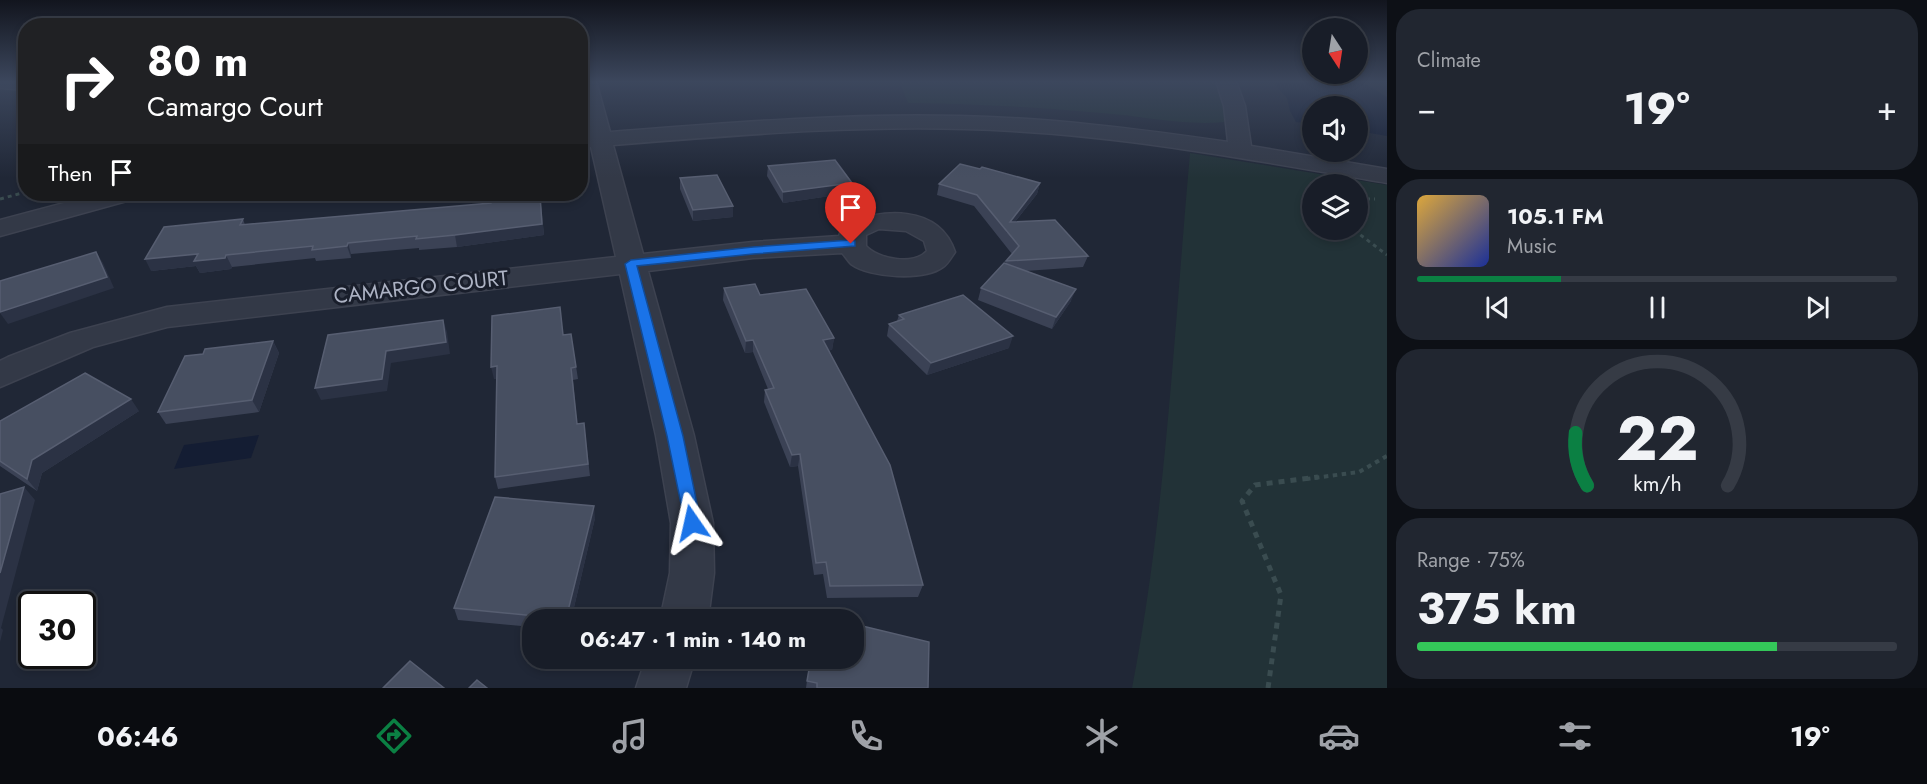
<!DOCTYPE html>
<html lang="en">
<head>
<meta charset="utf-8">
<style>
  :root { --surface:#181d28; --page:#212630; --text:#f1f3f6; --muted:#9fa2a8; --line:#363b45; --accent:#0b8043 }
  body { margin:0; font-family:Jost,sans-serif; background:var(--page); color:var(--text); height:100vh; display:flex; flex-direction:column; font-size:22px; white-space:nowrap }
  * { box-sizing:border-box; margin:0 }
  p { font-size:20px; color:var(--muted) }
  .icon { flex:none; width:33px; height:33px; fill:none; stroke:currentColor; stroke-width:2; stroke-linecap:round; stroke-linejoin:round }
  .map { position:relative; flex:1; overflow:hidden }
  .details { display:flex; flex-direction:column; gap:9px; padding:9px; background:#0d1016; width:540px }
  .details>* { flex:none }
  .guide { position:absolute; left:18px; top:18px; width:570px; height:183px; border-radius:24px; box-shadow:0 3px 9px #0003,0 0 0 2px var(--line); background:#202124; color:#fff; overflow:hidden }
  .needle { width:39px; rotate:168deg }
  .controls { position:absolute; left:1302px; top:18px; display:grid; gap:12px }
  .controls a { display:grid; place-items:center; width:66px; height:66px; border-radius:50%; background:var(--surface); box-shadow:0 3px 9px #0003,0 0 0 2px var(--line); font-size:30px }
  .speed { position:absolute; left:18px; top:591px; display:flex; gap:12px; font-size:30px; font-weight:700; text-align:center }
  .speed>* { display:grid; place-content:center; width:78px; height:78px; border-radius:50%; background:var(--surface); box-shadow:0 3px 9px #0003,0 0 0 2px var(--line); line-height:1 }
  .speed .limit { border:3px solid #111; border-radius:9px; background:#fff; color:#111 }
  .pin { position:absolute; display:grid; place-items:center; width:51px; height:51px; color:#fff; margin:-62px -26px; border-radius:50% 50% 50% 0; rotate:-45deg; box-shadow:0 0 6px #0007 }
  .pin .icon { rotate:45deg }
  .me { position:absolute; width:66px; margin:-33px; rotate:349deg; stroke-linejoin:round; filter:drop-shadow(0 0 4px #0008) }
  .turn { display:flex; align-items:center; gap:21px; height:126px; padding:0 30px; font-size:27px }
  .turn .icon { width:78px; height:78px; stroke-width:2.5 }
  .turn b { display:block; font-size:42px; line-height:51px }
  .then { display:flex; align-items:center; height:57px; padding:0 30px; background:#0003; gap:12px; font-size:22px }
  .big { font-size:45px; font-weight:700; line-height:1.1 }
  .details .widget { flex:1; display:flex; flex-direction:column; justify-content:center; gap:9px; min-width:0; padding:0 21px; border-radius:24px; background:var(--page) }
  .details .dial { align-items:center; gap:0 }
  .dial svg { height:156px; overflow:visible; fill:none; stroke:var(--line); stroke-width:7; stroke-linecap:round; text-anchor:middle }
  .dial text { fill:var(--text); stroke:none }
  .song { display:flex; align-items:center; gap:18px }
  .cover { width:72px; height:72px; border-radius:9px; background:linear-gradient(135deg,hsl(40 70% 55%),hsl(230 70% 35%)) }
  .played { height:6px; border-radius:3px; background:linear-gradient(90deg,var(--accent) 30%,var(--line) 30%) }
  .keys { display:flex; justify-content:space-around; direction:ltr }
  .heat { display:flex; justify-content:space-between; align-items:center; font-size:33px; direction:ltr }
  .charge { height:9px; border-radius:4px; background:linear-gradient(90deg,#34c759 75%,var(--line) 0) }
  .trip { position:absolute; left:522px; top:609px; width:342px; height:60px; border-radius:24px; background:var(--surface); box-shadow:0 3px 9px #0003,0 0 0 2px var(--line); font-weight:700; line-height:60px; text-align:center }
  .tabs { display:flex; height:96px; justify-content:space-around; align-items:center; background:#0a0c10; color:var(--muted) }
  .tabs .icon { width:42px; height:42px }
  .tabs .on { color:var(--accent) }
  .tabs b { font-size:27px; color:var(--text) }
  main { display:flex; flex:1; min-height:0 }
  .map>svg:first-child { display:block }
  .green { fill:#223237; fill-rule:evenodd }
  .water { fill:#141d33 }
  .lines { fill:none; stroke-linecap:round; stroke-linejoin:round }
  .minor-casing { stroke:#3d4250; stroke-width:3 }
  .path-far2 { stroke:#3a4c50; stroke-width:3; stroke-dasharray:4 4; stroke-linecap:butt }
  .path-far1 { stroke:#3a4c50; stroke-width:4; stroke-dasharray:4.5 4.5; stroke-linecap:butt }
  .path { stroke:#3a4c50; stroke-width:5; stroke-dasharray:6 6; stroke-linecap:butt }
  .minor { fill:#333947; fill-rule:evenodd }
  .wall { fill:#3b4255 }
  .shaded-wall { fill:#2b3244 }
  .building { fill:#474f61; stroke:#575e71; stroke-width:1.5 }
  .route { fill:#1a73e8; stroke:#114b97; stroke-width:1.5 }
  .labels { text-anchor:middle; stroke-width:6; stroke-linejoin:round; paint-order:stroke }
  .street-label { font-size:21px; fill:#adb3c4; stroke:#191e2b }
</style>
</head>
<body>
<main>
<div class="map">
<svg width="1387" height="688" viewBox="0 0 1387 688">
  <rect width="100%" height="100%" fill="#202736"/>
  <g class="green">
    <path d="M899,81H1214L1225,104V122C1183,126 1143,116 1101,113C1037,107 972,104 908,103Z"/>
    <path d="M1190,153L1387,185V688H1132C1166,512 1174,331 1190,153ZM1312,184H1358V230H1312Z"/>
  </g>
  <g class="water">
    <path d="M1272,81H1360L1387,97V136L1358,131V106H1312V124L1296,122L1290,111L1287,98Z"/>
    <path d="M259,435L251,458L174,469L184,445Z"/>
  </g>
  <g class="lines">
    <g class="minor-casing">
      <g id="minor">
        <path d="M0,81H26V90L0,88Z"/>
        <path d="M580,81H596L610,132C726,123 843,113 960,116C1050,118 1139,129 1228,142L1224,106L1216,81H1236L1245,106L1251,146L1387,169V183C1263,162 1139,138 1013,131C880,123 746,134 613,145L643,254L753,242L839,236L843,225C881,208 939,204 955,252C952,256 948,264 943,267C924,281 870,278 851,264C848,261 845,256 842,253L753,258L648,271L694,436L713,523L714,573L708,620H660L670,573L671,523L656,436L620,274L167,327L93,347L0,387V361L8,357L70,333L167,307L616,257L591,147L580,148V134H588L580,100ZM879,229L906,231L924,241L927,251C913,266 878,259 866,246V235Z"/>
        <path d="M98,194H138L134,199L0,236V220Z"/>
        <path d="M646,658H695L686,688H636Z"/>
      </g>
    </g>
    <g class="path-far2">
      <path d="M0,199L26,192"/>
      <path d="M1358,199H1375"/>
      <path d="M1354,230L1387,255"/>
    </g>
    <path class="path-far1" d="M1306,479L1359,472L1387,456"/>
    <path class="path" d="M1268,688L1281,595L1242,501L1255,485L1318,477"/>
    <use href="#minor" class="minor"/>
  </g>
  <g class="wall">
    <path d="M768,166L852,183L850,193L783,203L767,176Z"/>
    <path d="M980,169L1040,183L1037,194L1015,222L1088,256L1083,267L1025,271L1071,301L1052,329L978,300L981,288L1005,264L1006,261L1012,254L974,206L937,195L939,184Z"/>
    <path d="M680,178L733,206V217L693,221L680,189Z"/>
    <path d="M540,195L544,235L457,247L419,250V248L351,254V258L316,261L315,258L232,267L231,269L200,273L196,266L151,271L243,219L245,225L491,203Z"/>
    <path d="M724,288L760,295L834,338L832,350H829L923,585L918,597L827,598L823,574L814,575L798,466L790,467L764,402L765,390L768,389L753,352L745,353L723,300Z"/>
    <path d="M899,315L1009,348L927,375L887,336L889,324L897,321Z"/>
    <path d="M571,334L578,379L573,380L577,424L584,423L590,476L498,489L495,477L497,379H494L563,335Z"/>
    <path d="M273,341L279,353L259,412L166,424L158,412L203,354Z"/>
    <path d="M139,411L42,473L37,491L0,466V421Z"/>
    <path d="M595,518L571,620H532V627L458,620L454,608Z"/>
    <path d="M810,658H854L928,688H806Z"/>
  </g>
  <g class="shaded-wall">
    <path d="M852,183L850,193L783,203V192Z"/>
    <path d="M1040,183L1037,194L1006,233L1010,222Z"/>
    <path d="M540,195L544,235L457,247L455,235Z"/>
    <path d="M733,206V217L693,221V210Z"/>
    <path d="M348,243L351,254V258L347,246Z"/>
    <path d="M96,252L103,263L114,288L8,324L0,313V312Z"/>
    <path d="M198,254L226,255L232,267L231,269L200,273L196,266L151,271L145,259Z"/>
    <path d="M1076,289L1071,301L1052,329L1056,317Z"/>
    <path d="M443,320L447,332L450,354L391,363L387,391L321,400L315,388Z"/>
    <path d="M1013,336L1009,348L927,375L931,363Z"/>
    <path d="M834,338L832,350L821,352L823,340Z"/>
    <path d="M753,340V352L745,353L746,341Z"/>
    <path d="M273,341L279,353L259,412L252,400Z"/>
    <path d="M497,366L500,379H494L491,367Z"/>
    <path d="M131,399L139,411L42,473L37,491L27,479L32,460Z"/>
    <path d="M800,454L798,466L790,467L792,455Z"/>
    <path d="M24,487L35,500L1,628L3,630L0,642V573Z"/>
    <path d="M594,506L595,518L571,620H566Z"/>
  </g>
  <g class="building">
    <path d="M835,160L852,183L783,192L768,166Z"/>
    <path d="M960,164L980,169L982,167L1040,183L1010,222L1055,220L1088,256L1006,261L1019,246L977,195L939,184Z"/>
    <path d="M717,175L733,206L693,210L680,178Z"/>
    <path d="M540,195L542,224L455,235L416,239L417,236L348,243L347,246L312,250L313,246L226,255L225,258L194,261L198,254L145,259L164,227L243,219L240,225L355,215L491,203V200Z"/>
    <path d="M96,252L107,277L0,312V281Z"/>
    <path d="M1004,263L1076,289L1056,317L981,288Z"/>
    <path d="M755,284L760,295L806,289L834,338L823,340L890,465L923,585L830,586L826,562L816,563L800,454L792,455L765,390L774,388L753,340L746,341L724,288Z"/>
    <path d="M963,295L1013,336L931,363L889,324L904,319L899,315Z"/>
    <path d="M560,307L563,335L571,334L576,367L571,368L577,424L584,423L588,464L495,477L497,366L491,367L492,316Z"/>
    <path d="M443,320L446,342L386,351L382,379L315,388L328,335Z"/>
    <path d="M273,341L252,400L158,412L185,356L203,354L205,349Z"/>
    <path d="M85,373L131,399L32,460L27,479L0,461V421Z"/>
    <path d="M24,487L0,573V494Z"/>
    <path d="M495,497L594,506L566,619L454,608Z"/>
    <path d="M817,615L836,620H817Z"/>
    <path d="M854,624L929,642L928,688H817V683L807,681L811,658H854Z"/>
    <path d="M410,661L444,688H383Z"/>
    <path d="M477,680L487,688H469Z"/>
  </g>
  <linearGradient id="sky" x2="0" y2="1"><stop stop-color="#12151e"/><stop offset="0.46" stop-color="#3c475d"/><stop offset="1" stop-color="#3c475d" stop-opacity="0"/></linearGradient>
  <rect width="1387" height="178" fill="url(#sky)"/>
  <path class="route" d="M851,240L855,241V246L753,254L637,266L683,436L701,523L698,528L692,531L686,528L667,436L625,264L631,260L753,247Z"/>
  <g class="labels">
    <g class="street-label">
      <text transform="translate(421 287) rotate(-6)" y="7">CAMARGO COURT</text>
    </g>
  </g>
</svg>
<div class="controls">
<a><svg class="needle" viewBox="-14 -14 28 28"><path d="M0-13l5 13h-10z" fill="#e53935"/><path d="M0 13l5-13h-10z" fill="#9fa2a8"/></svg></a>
<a><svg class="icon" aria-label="sound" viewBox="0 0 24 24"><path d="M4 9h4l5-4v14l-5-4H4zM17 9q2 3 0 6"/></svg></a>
<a><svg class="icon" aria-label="layers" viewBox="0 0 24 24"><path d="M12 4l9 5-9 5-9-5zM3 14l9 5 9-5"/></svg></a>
</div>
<div class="speed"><div class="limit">30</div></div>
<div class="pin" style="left:851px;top:244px;background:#d93025"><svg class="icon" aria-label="arrive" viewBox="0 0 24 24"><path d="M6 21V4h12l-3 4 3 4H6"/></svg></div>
<svg class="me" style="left:692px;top:523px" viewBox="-20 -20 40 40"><path d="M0-17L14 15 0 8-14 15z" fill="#1a73e8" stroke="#fff" stroke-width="4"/></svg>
<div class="trip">06:47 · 1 min · 140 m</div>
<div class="guide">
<div class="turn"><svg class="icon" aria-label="right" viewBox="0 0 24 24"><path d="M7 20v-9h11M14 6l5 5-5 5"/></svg><div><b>80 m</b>Camargo Court</div></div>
<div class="then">Then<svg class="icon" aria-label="arrive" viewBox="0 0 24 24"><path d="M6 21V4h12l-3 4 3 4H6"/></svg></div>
</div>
</div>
<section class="details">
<div class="widget"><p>Climate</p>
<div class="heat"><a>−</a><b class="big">19°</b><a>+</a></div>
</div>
<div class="widget">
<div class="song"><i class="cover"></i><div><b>105.1 FM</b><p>Music</p></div></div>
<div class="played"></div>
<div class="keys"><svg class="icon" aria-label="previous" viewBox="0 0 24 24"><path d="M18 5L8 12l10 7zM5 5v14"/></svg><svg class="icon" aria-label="pause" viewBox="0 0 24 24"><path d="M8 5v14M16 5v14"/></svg><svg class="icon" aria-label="next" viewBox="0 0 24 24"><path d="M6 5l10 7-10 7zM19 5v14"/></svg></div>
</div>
<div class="widget dial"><svg viewBox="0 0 100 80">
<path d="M14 69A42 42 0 1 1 86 69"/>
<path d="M14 69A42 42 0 0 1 8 42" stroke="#0b8043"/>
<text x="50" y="56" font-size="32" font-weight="700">22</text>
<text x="50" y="72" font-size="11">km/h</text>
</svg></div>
<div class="widget"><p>Range · 75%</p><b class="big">375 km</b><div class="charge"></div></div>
</section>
</main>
<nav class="tabs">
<b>06:46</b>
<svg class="icon on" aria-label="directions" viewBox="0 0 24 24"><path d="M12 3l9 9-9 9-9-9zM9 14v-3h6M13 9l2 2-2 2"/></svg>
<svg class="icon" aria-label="music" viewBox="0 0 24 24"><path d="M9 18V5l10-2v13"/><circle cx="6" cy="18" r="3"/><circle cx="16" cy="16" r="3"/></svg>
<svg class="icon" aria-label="phone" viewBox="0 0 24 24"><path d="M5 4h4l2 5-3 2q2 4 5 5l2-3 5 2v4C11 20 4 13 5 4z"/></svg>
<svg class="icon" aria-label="climate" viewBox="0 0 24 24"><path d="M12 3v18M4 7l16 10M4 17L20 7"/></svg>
<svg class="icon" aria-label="car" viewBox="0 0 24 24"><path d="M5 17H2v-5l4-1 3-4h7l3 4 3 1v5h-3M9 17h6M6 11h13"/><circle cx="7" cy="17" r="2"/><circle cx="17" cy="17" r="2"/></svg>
<svg class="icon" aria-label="filters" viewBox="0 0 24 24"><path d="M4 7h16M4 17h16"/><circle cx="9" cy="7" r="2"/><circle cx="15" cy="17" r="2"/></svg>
<b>19°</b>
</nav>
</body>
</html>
